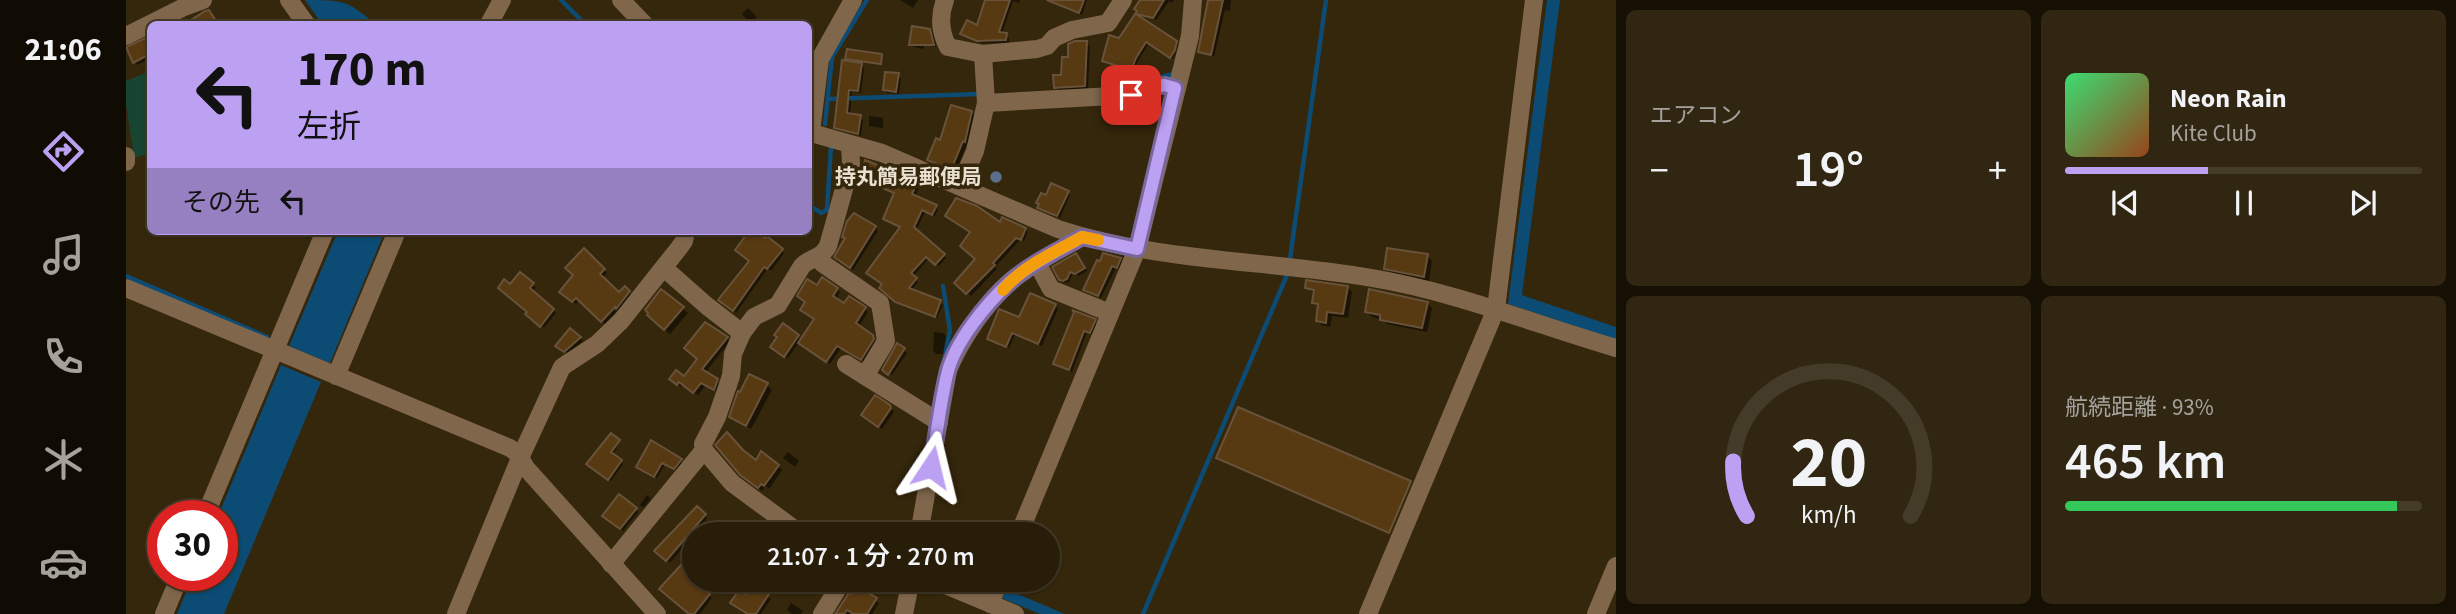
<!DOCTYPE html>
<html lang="ja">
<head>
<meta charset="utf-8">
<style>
  :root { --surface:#281d08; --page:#302612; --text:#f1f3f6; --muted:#a5a29c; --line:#443b29; --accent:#bca0f2 }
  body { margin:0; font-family:"Source Sans 3","Noto Sans JP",sans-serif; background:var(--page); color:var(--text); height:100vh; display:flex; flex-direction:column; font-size:26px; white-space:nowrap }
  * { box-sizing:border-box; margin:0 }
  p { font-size:23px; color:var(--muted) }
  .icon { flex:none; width:38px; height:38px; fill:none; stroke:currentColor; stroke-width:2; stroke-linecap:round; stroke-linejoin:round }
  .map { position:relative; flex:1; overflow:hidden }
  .panel { display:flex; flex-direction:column; gap:10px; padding:10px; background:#161004; width:840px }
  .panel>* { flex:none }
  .top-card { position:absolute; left:21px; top:21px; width:665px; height:214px; border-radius:10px; box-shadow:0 2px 5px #0004,0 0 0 2px var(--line); background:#bca0f2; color:#111; overflow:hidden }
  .speed { position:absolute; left:21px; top:500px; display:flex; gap:14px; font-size:35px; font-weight:700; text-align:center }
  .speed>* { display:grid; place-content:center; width:91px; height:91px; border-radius:50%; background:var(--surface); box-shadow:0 2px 5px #0004,0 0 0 2px var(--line); line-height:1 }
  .speed .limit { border:10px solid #d22; background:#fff; color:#111 }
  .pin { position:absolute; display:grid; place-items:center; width:60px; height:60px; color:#fff; margin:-30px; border-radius:14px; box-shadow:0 4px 10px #0006 }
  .me { position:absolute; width:77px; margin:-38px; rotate:10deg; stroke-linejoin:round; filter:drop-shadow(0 0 5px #0008) }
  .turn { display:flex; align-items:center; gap:24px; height:147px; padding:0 35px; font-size:32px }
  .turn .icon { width:91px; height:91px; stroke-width:2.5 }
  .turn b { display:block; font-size:49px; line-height:60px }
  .then { display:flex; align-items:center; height:66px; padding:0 35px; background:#0003; gap:14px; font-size:26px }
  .big { font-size:52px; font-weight:600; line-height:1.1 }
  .panel .tile { flex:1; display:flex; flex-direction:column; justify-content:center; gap:10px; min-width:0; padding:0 24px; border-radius:10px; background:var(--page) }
  .panel .dial { align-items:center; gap:0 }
  .dial svg { height:182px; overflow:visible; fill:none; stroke:var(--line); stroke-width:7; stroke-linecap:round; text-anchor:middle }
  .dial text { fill:var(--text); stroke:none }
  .song { display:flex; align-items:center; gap:21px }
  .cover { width:84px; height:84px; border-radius:10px; background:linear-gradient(135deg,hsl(140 70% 55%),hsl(20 70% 35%)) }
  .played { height:7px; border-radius:4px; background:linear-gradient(90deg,var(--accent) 40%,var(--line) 40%) }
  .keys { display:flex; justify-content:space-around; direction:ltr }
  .heat { display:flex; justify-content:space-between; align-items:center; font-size:38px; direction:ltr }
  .charge { height:10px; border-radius:5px; background:linear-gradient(90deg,#34c759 93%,var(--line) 0) }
  .panel .tiles { flex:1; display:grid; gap:10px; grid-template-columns:repeat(2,1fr) }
  .trip { position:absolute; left:556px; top:522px; width:378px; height:70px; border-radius:35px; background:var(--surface); box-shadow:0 2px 5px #0004,0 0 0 2px var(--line); font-weight:600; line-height:70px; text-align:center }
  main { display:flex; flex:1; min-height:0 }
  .dock { display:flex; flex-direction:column; width:126px; justify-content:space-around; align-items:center; background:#100c03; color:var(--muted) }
  .dock .icon { width:49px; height:49px }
  .dock .on { color:var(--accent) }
  .dock b { font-size:32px; color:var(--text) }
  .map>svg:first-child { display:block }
  .green { fill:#184432 }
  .water { fill:#0c4b74 }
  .shadow { fill:#0007 }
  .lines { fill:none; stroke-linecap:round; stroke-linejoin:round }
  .stream { stroke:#0c4b74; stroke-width:4.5 }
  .building { fill:#573912; stroke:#68523a; stroke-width:2 }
  .minor { stroke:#80674c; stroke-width:18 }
  .route-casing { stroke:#7a689d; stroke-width:18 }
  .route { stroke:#bca0f2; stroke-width:12 }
  .slow { stroke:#f59e0b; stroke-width:12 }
  .service-dot { fill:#5c6f8a; stroke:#35270b; stroke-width:2.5 }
  .labels { text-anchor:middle; stroke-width:7; stroke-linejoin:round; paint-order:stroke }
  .poi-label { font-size:21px; font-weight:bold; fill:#e9e0d0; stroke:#35270b; text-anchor:end }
</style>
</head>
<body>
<main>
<nav class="dock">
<b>21:06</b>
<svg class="icon on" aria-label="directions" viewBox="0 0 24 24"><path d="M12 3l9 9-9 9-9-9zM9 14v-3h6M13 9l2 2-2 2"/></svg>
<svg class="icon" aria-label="music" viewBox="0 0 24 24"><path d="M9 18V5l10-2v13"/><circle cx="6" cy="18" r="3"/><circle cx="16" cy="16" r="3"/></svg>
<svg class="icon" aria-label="phone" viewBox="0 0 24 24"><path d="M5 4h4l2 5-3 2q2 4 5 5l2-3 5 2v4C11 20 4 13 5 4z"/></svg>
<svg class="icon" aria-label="climate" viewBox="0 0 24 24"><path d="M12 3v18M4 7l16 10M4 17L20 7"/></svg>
<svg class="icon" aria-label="car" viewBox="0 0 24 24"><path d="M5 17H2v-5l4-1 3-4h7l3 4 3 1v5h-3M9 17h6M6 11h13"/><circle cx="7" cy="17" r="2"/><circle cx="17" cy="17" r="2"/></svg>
</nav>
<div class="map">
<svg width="1490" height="614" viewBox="0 0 1490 614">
  <rect width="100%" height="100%" fill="#35270b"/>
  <path class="green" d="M24,71V153L8,158L0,104V81Z"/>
  <g class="water">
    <path d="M179,0C217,0 221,0 249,24H196Z"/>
    <path d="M1421,0H1434L1396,295L1490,327V340L1382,304Z"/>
    <path d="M212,231H259L204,363L163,346Z"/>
    <path d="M155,365L195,382L98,614H51L67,576H96V516H92Z"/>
    <path d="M880,589L939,614H914L876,598Z"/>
  </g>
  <g class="shadow">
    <path d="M774,0H792L787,8Z"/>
    <path d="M866,0H894L893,3L887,1L876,34L883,38V43H856L836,34L852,28Z"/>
    <path d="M940,0H961L956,15L940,9L937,6Z"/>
    <path d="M1016,0H1048L1046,3L1043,1L1030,20L1010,15Z"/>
    <path d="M1084,0H1105L1104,11L1099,10L1088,57L1074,51Z"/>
    <path d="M622,8L631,17L624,23L616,14Z"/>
    <path d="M804,31L807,34L810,47L798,45V49L788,47L785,44Z"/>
    <path d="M24,38V58L11,65L1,48Z"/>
    <path d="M990,39L1050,42L1053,45L1047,59L1023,43L1012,61L1003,86H991L988,83L994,67L978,61Z"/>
    <path d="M961,43L964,46L962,89L933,90L930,87L937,77L943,59Z"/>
    <path d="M717,62L735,65L738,68L735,93L726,92L724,116L734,117L737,120L735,136L713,130L710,127Z"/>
    <path d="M772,75L775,78L773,94L761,93L758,90Z"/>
    <path d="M845,113L850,117L843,145L841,144L829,173L807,164L803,160L815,142Z"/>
    <path d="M743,116L757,118V128L743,126Z"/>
    <path d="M869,170L878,175L873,186L863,181Z"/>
    <path d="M735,178L791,182L794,185L789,197L812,209L809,216L799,212L790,231L820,258L813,266L803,258L787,277L792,282L785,291L817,305L811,318L774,304L755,288L776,228L769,194Z"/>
    <path d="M942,192L944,195L934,218L916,210L921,198Z"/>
    <path d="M875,225L899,229L902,232L898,241L894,240L869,267L871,269L845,296L830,283L851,259Z"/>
    <path d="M749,228L752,231L727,270L713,260L720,238Z"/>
    <path d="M612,231H627L658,253L645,271L642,268L610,313L597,303L625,261L621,237Z"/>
    <path d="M458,251L481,273L476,278L493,295L499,288L506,295L479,324L454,299L450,304L435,292L449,275Z"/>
    <path d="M1301,256L1306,261L1303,281L1265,273L1260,268Z"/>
    <path d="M953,258L961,271L953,276L947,273L943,282L938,283L934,279Z"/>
    <path d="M994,260L997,263L994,270L990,268L975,298L959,289L972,262Z"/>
    <path d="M394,274L410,288L406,292L430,313L418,328L401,314L403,312L384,286Z"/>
    <path d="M692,287L711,289L714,292L710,300L718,306L724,298L742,312L733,327L746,336L751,343L739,362L715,348L704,364L673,342L662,358L649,349L657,325L676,340L690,319Z"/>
    <path d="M1221,287L1226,292L1222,318L1206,316L1204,327L1196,325L1191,320L1193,308L1188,303L1189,293L1181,288Z"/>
    <path d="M535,291L562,313L544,334L523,315Z"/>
    <path d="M1301,303L1306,308L1301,332L1261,324L1255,319L1246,317L1241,312Z"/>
    <path d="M929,305L932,309L916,346L889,335L883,348L863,338L894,319Z"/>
    <path d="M948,313L972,324L967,335L961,332L946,372L929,364Z"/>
    <path d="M444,330L457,341L442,354L432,345Z"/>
    <path d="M808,332L817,333L820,336L819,354H810L807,350Z"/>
    <path d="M601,338L604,341L579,373L595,384L592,393L580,385L572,395L557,384L555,387L548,382L558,379L573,359Z"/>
    <path d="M771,345L781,353L766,375L758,370Z"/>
    <path d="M641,385L646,390L625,429L610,421L605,416Z"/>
    <path d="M763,406L768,412L756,429L740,418Z"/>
    <path d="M1113,410L1284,483L1264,533L1093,458Z"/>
    <path d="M525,442L557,463L551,470L539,464L531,478L514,469Z"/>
    <path d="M494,443L486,456L497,464L485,481L465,466L478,458L481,460Z"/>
    <path d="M662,452L673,461L669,467L657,458Z"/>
    <path d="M630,462L652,466L656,470L643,489L640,486L636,491L620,479Z"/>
    <path d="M521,495L525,499L517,508L514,505Z"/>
    <path d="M509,509L512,512L497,531L482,518Z"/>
    <path d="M571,509L581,518L544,563L531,551Z"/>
    <path d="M639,528L647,534H635Z"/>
    <path d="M555,567L569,581L567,583L586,598L574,614H565Z"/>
    <path d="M620,582L645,599L635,614H623L607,603Z"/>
    <path d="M732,588L753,603L746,614H728L724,611L723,614H710Z"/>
    <path d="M665,603L677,611L675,614H666L661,610Z"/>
  </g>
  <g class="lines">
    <g class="stream">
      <path d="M435,0L459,24"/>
      <path d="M1032,78L1047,74L1048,70"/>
      <path d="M702,99L853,94"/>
      <path d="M699,124L706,57L741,0"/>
      <path d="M682,204L695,213L701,210L705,146"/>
      <path d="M1164,259L1200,0"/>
      <path d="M0,276L141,337"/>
      <path d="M817,286L824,330L818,361"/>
      <path d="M1017,614L1161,275"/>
    </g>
  </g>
  <g class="building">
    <path d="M859,0H884L873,32L881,33L880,40L851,41L834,34L841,20L851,25Z"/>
    <path d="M921,0H958L953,13Z"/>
    <path d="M1014,0H1038L1027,18L1010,14L1051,41L1049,50L1044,58L1020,42L1010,58L1000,84L989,85L986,84L992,66L976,61L983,35L993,38L1011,11L1008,9Z"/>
    <path d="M1082,0H1097L1085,55L1072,52Z"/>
    <path d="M83,10L92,24H59L79,11Z"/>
    <path d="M786,26L804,29L808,45H783Z"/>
    <path d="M24,36V54L7,63L0,47Z"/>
    <path d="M949,41H961L959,86L928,88L927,75H935L936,57H942V44Z"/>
    <path d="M721,49L756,54L755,64L719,59Z"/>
    <path d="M716,60L736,63L732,91L723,90L721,113L735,115L732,134L708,128Z"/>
    <path d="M759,72L773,73L770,92L757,90Z"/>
    <path d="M825,105L846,111L839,142L837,141L825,170L801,160L810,138L814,140Z"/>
    <path d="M739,160L792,181L786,194L811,205L806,215L796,210L788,227L819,254L809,265L800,257L785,273L791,278L783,288L815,300L809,317L769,302L753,288L756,284L740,273L774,227L757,219L768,193L733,178Z"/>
    <path d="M925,183L943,191L931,216L911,208L913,204L910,203L915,193L920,195Z"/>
    <path d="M830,198L851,206L874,222L876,217L900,228L895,240L890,238L867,263L869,265L840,294L828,283L849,259L834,246L844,232L819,216Z"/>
    <path d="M728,213L750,226L724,268L708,257L719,238L716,237L721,221Z"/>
    <path d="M623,231H629L639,238L641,236L657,249L641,269L638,267L607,311L592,300L623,261L609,250Z"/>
    <path d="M458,248L479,269L474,274L493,292L499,286L504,291L490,309L489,307L475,322L450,298L446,302L433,292L447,275L439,268Z"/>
    <path d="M1261,248L1302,254L1298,277L1258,269Z"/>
    <path d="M950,253L959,268L949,274L944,272L941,279L937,281L933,280L926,267Z"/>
    <path d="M977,253L995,258L991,268L986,266L972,296L957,290L971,260L974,261Z"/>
    <path d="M394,272L408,283L404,288L428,309L414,327L399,314L401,312L372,288L378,279L384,284Z"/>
    <path d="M696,277L712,288L707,296L718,303L723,296L740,307L730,323L747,335L748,339L735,360L711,346L700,362L672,343L688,319L674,310L679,302L671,296L681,279L691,285Z"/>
    <path d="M1180,280L1222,286L1217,314L1201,312L1200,323L1190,321L1192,304L1186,303L1188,290L1179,288Z"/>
    <path d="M535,289L558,307L538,330L521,315L522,313L519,310Z"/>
    <path d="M1243,289L1302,302L1296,328L1254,320V315L1239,312Z"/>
    <path d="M904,293L930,304L912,344L886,333L880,347L861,339L873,309L893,317Z"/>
    <path d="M946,310L970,319L964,333L958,331L943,370L927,364L948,312Z"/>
    <path d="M579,322L602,337L576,369L592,379L588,390L575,383L567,393L553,382L551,385L543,379L550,370L558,376L571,359L558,348Z"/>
    <path d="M657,323L673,335L658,357L644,347L651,337L648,335Z"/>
    <path d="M444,328L455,337L438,352L429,346Z"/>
    <path d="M771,343L779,348L762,375L756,370Z"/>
    <path d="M623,374L642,383L620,426L603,417L612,391L614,392Z"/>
    <path d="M749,395L764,405L765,408L752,427L735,415Z"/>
    <path d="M1112,407L1285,481L1263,533L1090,458Z"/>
    <path d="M601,432L617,450L630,460L635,451L653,465L638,486L635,484L632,488L614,475L589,445Z"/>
    <path d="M485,433L494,440L485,452L496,460L482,480L460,464Z"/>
    <path d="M525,440L556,459L548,469L536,463L528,477L510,467Z"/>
    <path d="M493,494L511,508L494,529L476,516Z"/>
    <path d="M571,506L580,514L540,561L528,551Z"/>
    <path d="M555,565L567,576L565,579L584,594L568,614H563L533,589Z"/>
    <path d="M626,584L643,594L630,614H622L604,603L613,590L620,594Z"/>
    <path d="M731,586L751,598L741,614H728L721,610L718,614H709L723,593L725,594Z"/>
  </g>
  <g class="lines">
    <g class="minor">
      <path d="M163,0L180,24"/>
      <path d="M495,0L518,24"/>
      <path d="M819,0C813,16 814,32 822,47L857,54L911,49L921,46L928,38L946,30L982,23L997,0"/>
      <path d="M363,24L376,0"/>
      <path d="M0,36L58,7L77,0"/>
      <path d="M860,103L1005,95L1038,85L1050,88"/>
      <path d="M682,132L756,153L932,229C1033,262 1142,260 1246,278C1330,292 1408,324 1490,348"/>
      <path d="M685,132L694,59L727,0"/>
      <path d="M0,156V162"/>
      <path d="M834,186L849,151L860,103L857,54"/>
      <path d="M694,257L696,263L754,303L760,341L739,376"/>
      <path d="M911,263L925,289L984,313"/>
      <path d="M538,268L581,306L616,333"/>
      <path d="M0,288L384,448L391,453L400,468L531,614"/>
      <path d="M720,364L813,422"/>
      <path d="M210,376L271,231"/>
      <path d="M79,516L199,231"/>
      <path d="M675,534L606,483L578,450L577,444L591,417L605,376L607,354L616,333L628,317L652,305L676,266C686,256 694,260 702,246L725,164L724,144"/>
      <path d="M793,534L822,370C835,340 860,302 885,281C907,263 932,251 956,237"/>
      <path d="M893,534L1011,249L1064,36L1067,0"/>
      <path d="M485,564L578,450"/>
      <path d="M805,579L889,614"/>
      <path d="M864,604L874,579"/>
      <path d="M38,614L54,576"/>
      <path d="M330,614L394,458L436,367L471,344L495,321L553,248L558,241L560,231"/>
      <path d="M696,614L714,585V579"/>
      <path d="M778,614L785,579"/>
      <path d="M1242,614L1370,309L1408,0"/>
      <path d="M1470,614L1490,566"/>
    </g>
  </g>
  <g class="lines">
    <g class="route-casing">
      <path id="route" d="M805,467C811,435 814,402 822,371C830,341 860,304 883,283C903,264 932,251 956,237L1011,249L1049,88L1038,85L1005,95"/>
    </g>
    <use href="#route" class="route"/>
    <path class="slow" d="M877,290C897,266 929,252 956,237L972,240"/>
  </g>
  <circle class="service-dot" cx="870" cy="177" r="7"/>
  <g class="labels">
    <g class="poi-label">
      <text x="856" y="184">持丸簡易郵便局</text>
    </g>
  </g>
</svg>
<div class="speed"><div class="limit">30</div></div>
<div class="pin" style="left:1005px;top:95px;background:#d93025"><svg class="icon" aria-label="arrive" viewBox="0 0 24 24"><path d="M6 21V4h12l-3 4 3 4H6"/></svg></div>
<svg class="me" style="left:805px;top:467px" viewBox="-20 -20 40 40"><path d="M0-17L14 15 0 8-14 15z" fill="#bca0f2" stroke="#fff" stroke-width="4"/></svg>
<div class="trip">21:07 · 1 分 · 270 m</div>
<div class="top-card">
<div class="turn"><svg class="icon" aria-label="left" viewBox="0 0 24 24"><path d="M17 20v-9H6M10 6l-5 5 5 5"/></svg><div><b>170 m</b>左折</div></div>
<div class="then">その先<svg class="icon" aria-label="left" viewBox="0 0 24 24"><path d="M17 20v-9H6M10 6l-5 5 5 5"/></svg></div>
</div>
</div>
<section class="panel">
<div class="tiles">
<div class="tile"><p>エアコン</p>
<div class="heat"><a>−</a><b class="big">19°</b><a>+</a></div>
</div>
<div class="tile">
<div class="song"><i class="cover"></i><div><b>Neon Rain</b><p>Kite Club</p></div></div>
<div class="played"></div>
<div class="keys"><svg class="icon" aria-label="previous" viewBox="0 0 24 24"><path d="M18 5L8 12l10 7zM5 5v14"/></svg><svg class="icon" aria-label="pause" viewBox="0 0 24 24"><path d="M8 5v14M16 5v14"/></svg><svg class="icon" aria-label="next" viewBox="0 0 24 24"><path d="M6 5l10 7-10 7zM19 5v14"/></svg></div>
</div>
<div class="tile dial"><svg viewBox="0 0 100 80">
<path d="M14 69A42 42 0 1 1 86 69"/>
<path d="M14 69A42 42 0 0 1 8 45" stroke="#bca0f2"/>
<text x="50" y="56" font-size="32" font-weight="700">20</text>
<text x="50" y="72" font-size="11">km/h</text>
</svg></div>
<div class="tile"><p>航続距離 · 93%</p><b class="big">465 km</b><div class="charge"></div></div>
</div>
</section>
</main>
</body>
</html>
